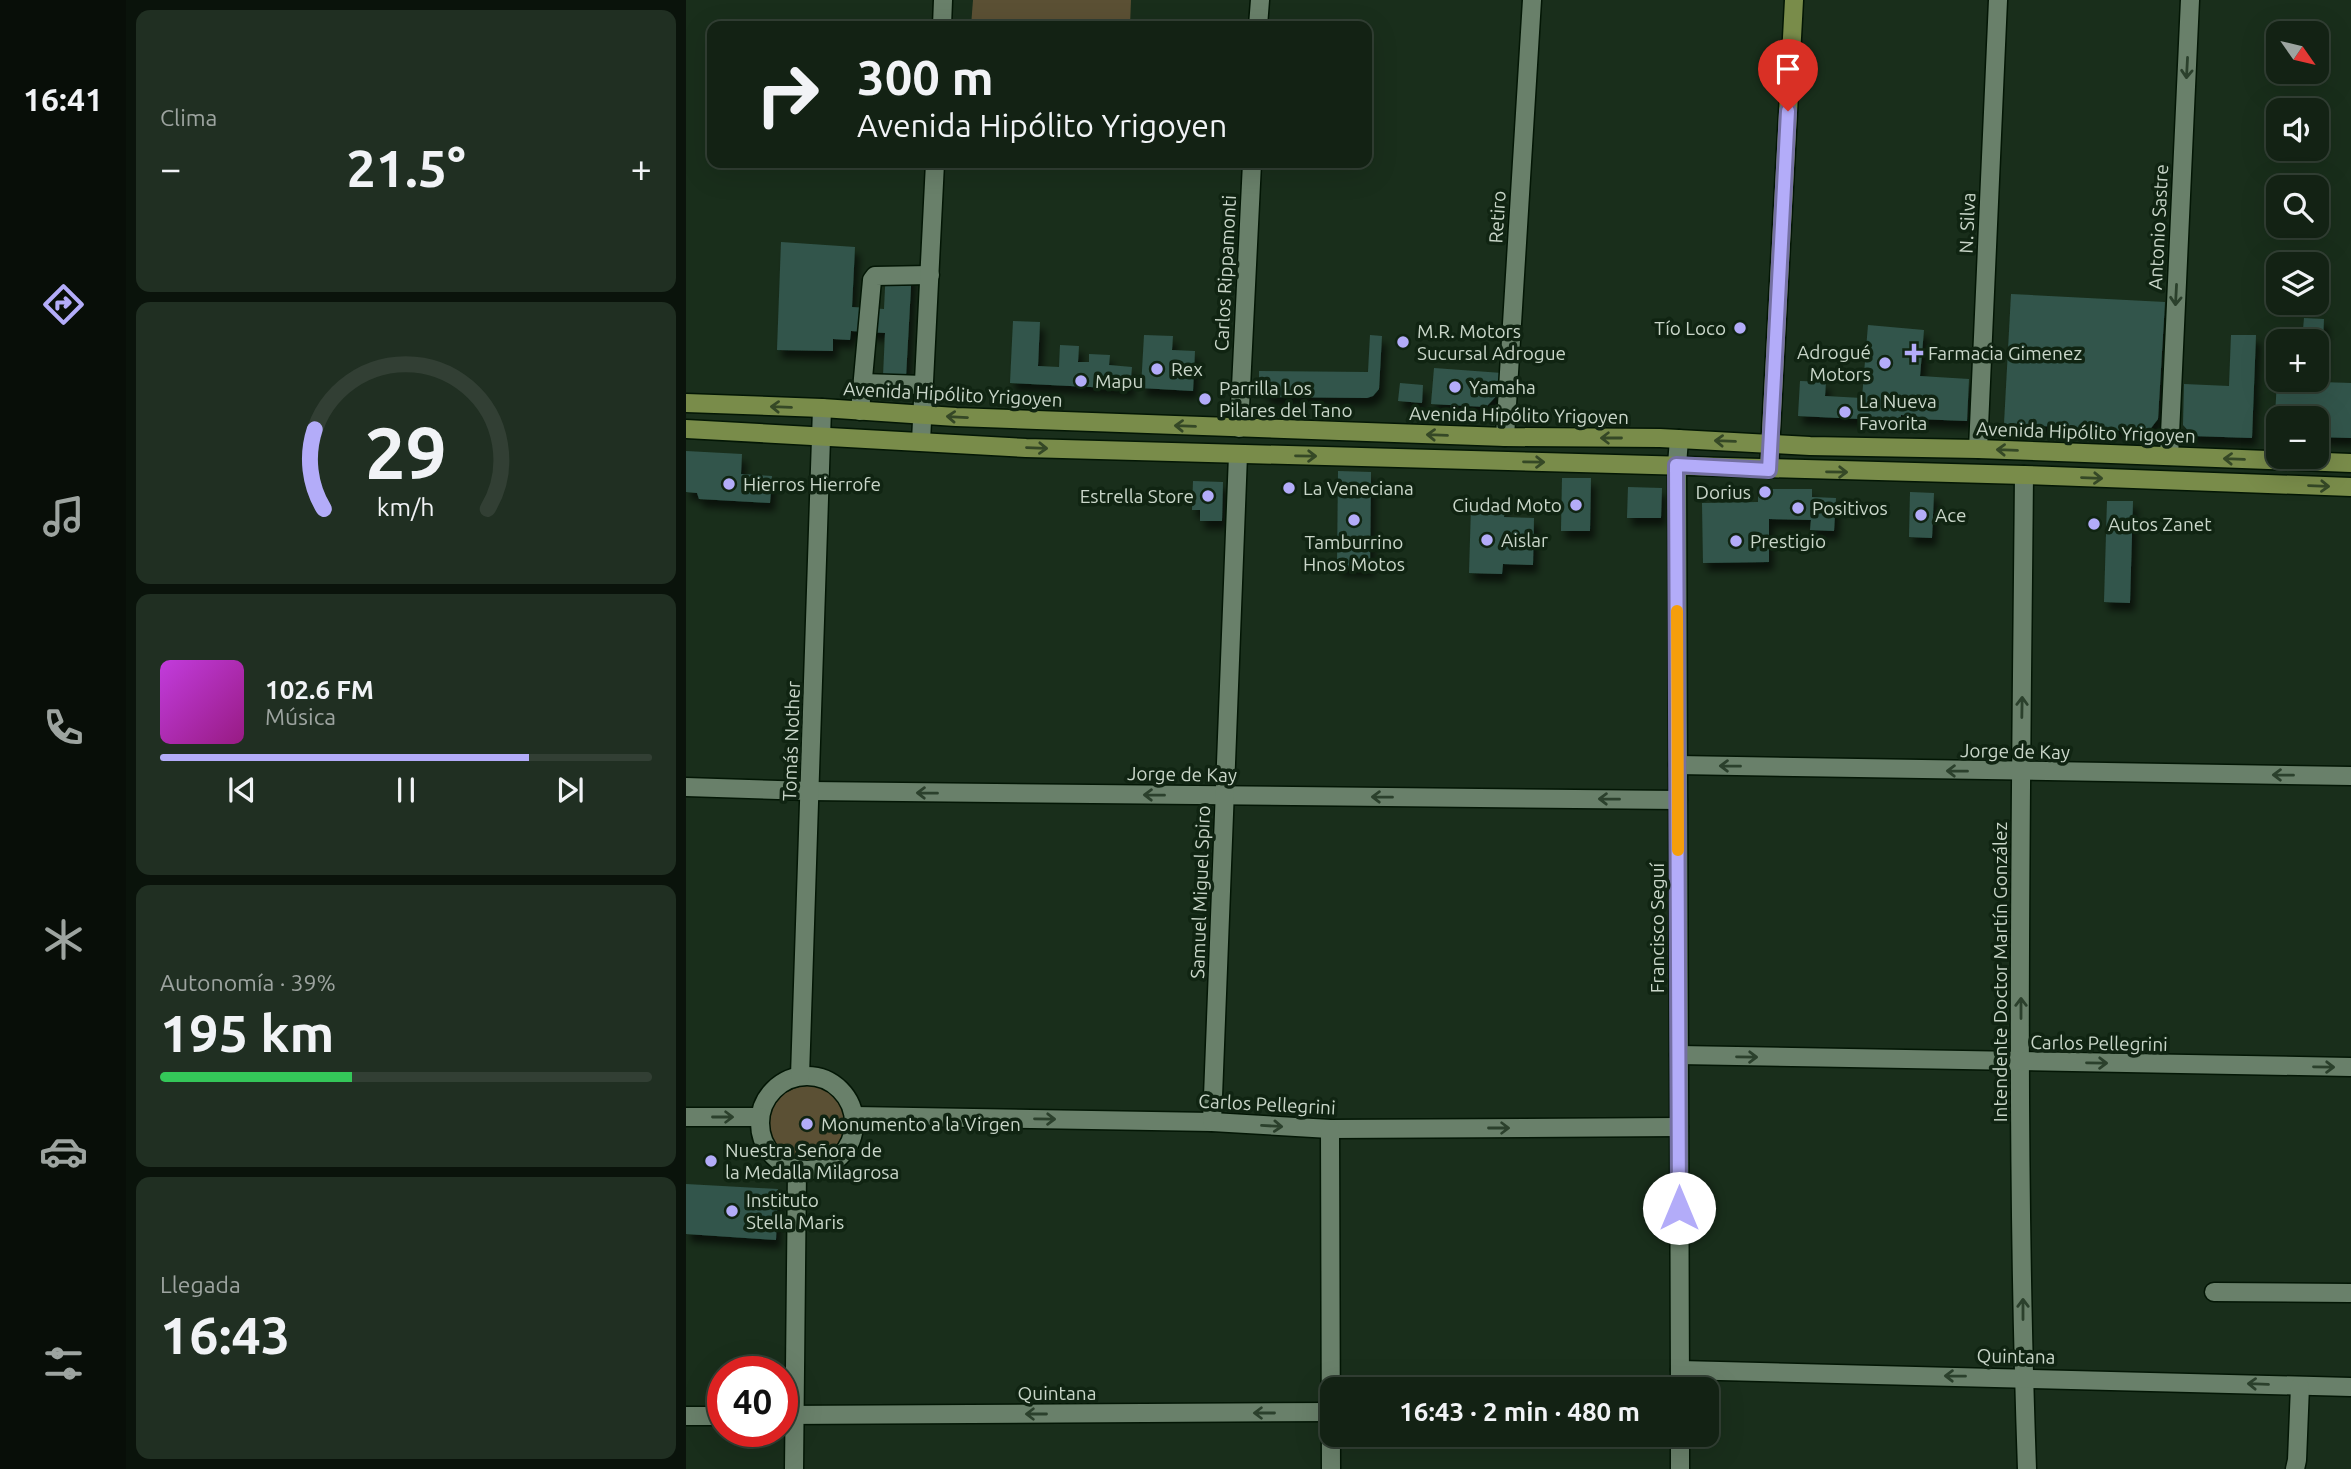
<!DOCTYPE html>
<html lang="es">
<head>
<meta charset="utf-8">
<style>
  :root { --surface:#132214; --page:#202f22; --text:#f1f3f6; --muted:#9da4a0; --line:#323f34; --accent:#b3acf9 }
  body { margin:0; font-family:Ubuntu,sans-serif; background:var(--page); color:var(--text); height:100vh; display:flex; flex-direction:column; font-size:26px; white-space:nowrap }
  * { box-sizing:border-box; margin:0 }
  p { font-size:23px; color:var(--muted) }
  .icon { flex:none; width:38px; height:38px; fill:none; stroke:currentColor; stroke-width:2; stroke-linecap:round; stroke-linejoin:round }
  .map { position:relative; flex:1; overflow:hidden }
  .panel { display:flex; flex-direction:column; gap:10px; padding:10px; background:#0a130b; width:560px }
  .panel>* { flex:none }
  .guide { position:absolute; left:21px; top:21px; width:665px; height:147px; border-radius:14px; box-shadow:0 7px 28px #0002,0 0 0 2px var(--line); background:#132214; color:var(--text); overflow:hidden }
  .needle { width:46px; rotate:124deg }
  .controls { position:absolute; left:1580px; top:21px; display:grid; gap:14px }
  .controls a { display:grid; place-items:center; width:63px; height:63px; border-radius:14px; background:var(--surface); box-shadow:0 7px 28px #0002,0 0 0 2px var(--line); font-size:35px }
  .speed { position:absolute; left:21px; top:1356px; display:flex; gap:14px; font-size:35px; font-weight:700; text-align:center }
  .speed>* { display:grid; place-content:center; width:91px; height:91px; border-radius:50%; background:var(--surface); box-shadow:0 7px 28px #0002,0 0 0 2px var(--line); line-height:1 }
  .speed .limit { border:10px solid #d22; background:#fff; color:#111 }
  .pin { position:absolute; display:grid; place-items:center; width:60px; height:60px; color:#fff; margin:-72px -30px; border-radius:50% 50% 50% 0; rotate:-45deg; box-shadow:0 0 7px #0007 }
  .pin .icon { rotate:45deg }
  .me { position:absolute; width:77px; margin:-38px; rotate:0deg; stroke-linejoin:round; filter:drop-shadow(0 0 5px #0008) }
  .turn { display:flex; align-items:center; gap:24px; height:147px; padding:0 35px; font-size:32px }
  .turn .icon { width:91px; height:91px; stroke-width:2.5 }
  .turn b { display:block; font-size:49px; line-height:60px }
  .big { font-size:52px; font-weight:700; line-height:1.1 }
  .panel .card { flex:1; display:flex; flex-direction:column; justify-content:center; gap:10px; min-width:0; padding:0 24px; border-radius:14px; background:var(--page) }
  .panel .dial { align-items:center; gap:0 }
  .dial svg { height:182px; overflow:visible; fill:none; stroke:var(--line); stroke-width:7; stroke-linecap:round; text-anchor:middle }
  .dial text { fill:var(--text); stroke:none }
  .song { display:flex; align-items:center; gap:21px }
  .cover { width:84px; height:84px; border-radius:10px; background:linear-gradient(135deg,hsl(290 70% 55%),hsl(310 70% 35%)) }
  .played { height:7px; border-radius:4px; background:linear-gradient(90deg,var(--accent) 75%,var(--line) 75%) }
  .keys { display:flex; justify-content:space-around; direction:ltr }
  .heat { display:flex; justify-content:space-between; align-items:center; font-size:38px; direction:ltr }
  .charge { height:10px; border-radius:5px; background:linear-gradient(90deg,#34c759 39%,var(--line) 0) }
  .trip { position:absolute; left:634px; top:1377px; width:399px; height:70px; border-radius:14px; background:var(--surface); box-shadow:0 7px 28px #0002,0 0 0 2px var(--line); font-weight:700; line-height:70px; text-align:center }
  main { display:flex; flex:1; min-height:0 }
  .tabs { display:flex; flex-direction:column; width:126px; justify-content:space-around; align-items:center; background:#080e08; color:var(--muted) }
  .tabs .icon { width:49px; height:49px }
  .tabs .active { color:var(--accent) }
  .tabs b { font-size:32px; color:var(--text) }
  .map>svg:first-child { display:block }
  .green { fill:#5b5034 }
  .building { fill:#32554b; filter:url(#shadow) }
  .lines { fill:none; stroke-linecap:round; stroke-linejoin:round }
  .minor-casing { stroke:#031605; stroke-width:21 }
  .major-casing { stroke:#031605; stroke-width:21 }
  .minor { stroke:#69806a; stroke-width:18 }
  .major { stroke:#798c4a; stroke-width:18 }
  .oneway { stroke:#2b402c }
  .oneway2 { stroke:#354826 }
  .route-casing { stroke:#7470a2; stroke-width:18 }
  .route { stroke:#b3acf9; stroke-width:12 }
  .slow { stroke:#f59e0b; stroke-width:12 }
  .poi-dot { fill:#b3acf9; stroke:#102412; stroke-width:2.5 }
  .labels { text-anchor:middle; stroke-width:7; stroke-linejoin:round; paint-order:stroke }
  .street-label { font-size:19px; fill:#c9d6c9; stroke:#102412 }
  .poi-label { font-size:19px; fill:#c9d6c9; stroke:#102412; text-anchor:start }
</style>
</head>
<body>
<main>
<nav class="tabs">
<b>16:41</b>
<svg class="icon active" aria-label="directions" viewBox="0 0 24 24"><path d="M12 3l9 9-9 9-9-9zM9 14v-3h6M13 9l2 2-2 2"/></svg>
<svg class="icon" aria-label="music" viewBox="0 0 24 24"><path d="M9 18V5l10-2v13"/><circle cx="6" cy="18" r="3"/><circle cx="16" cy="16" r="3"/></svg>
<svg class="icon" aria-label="phone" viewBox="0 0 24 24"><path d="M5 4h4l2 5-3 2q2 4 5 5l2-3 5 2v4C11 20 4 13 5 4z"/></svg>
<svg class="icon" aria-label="climate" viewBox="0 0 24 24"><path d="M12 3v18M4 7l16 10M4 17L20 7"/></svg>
<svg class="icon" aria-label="car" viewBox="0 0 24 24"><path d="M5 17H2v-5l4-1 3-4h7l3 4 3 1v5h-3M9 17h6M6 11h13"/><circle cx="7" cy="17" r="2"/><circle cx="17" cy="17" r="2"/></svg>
<svg class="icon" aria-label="filters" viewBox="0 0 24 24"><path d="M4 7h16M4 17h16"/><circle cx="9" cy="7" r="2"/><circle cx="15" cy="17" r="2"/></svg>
</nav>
<section class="panel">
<div class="card"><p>Clima</p>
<div class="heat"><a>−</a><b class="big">21.5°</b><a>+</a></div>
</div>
<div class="card dial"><svg viewBox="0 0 100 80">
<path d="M14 69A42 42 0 1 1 86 69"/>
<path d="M14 69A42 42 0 0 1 10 34" stroke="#b3acf9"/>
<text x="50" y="56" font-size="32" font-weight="700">29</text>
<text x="50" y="72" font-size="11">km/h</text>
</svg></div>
<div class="card">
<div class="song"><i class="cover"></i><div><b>102.6 FM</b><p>Música</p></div></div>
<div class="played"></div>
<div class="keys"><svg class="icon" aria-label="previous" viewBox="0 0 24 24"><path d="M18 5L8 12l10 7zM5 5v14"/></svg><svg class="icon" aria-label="pause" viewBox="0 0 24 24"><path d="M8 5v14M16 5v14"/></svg><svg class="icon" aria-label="next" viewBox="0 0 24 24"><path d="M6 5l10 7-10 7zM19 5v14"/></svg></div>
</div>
<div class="card"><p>Autonomía · 39%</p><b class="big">195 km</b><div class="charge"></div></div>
<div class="card"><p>Llegada</p><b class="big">16:43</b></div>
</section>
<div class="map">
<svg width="1665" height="1469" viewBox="0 0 1665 1469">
  <defs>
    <filter id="shadow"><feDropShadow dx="4.5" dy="8" stdDeviation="3.5" flood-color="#0009"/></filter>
  </defs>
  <rect width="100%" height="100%" fill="#192e1b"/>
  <g class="green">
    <path d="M287,0H445L444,26H285Z"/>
    <circle cx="122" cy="1125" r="39"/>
  </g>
  <g class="building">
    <path d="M95,242L169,247L166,307L198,309L200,268L226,269L220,377L197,376L199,333L165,331L164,340L147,339V351L91,350Z"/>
    <path d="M1325,294L1479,302L1472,419L1462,432L1318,424Z"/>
    <path d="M1618,318L1638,319L1635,382L1665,383V438L1631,437V418H1592V435H1588L1591,380H1631V341H1616Z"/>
    <path d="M327,321L354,322L352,366L373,367L374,345L393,346L392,362H403V354L424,355L423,365L446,367L444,389L324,383Z"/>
    <path d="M1182,325L1238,330L1234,376L1283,379L1281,421L1231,419V416L1215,415V421L1112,416L1114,381L1140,382L1139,396L1176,398Z"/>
    <path d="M458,335L487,336L486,350L509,351L507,391L455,388Z"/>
    <path d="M684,335L696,336L693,389L687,396L681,398L583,397L573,387V371L682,372Z"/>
    <path d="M1545,335H1570L1566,438L1507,436L1497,425L1498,384L1543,386Z"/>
    <path d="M748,368L816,373L814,392L800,407L745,404Z"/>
    <path d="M714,383L737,385L736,403L712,401Z"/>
    <path d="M0,451L56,454L55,474L86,476L84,503L13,499L11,493L0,492Z"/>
    <path d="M652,471L685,472L684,569L651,568Z"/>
    <path d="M876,478H905L904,531H875Z"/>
    <path d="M507,481L537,482L536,521H514V510H506Z"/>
    <path d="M942,487L976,488L975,518H941Z"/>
    <path d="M1072,489H1126V497L1150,498L1148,531L1124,530L1125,520L1083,519V562L1017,563L1016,503L1072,502Z"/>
    <path d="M1224,492L1248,493L1246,538L1223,537Z"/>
    <path d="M1421,501H1447L1444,603L1418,602Z"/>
    <path d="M785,507L819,508L818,517L848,518L847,565L817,564L816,574L783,573Z"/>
    <path d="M0,1184L92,1189L90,1240L0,1234Z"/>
  </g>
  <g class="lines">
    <g class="minor-casing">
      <g id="minor">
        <path d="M256,26L257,0"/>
        <path d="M572,26L574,0"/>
        <path d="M177,383L238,385"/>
        <path d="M174,411L186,280L189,276L244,275"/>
        <path d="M553,428L566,163"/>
        <path d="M819,437L846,0"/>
        <path d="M993,439L991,465L994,1390"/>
        <path d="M235,441L249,163"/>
        <path d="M1292,449L1312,0"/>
        <path d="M1483,456L1504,0"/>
        <path d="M1338,475C1335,806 1329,1138 1341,1469"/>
        <path d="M992,765L1665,776"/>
        <path d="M0,787L124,791L992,800"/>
        <path d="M993,1055L1665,1067"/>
        <circle cx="121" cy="1123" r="47"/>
        <path d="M114,1076L136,408"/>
        <path d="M168,1116L526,1122L644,1129L993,1127"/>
        <path d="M0,1117H74"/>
        <path d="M526,1122L552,455"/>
        <path d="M644,1129L645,1469"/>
        <path d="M1528,1292L1665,1293"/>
        <path d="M994,1370L1665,1387"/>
        <path d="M96,1415L646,1412"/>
        <path d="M0,1416H37"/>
        <path d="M994,1435V1469"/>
        <path d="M108,1469L111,1170"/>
        <path d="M1609,1469L1611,1460L1614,1386"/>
      </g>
    </g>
    <g class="major-casing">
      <g id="major">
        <path d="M0,403L136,408L270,417L819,437L974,438L1124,446L1292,449L1665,463"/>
        <path d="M0,429L340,448L1338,475L1665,487"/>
        <path d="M1083,469L1108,0"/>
      </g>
    </g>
    <use href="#minor" class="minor"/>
    <use href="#major" class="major"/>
  </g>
  <defs><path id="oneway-shaft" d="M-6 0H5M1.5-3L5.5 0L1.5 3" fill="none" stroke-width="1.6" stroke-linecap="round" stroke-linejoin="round" transform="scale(1.75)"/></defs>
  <g class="oneway">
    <use href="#oneway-shaft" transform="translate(1501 68) rotate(93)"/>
    <use href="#oneway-shaft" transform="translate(1490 295) rotate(93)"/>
    <use href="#oneway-shaft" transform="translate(1336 707) rotate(-89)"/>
    <use href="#oneway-shaft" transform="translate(1044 766) rotate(-179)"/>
    <use href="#oneway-shaft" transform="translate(1271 771) rotate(-179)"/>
    <use href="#oneway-shaft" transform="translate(1597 775) rotate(-179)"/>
    <use href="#oneway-shaft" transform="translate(241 793) rotate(-179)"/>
    <use href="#oneway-shaft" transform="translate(468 795) rotate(-179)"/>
    <use href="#oneway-shaft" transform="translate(696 797) rotate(-179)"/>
    <use href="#oneway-shaft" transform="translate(923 799) rotate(-179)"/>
    <use href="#oneway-shaft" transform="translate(1335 1008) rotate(-90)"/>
    <use href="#oneway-shaft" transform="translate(1061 1057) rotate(1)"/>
    <use href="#oneway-shaft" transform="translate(1411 1063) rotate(1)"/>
    <use href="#oneway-shaft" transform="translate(1638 1067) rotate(1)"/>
    <use href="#oneway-shaft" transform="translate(37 1117)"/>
    <use href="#oneway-shaft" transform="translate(359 1119) rotate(1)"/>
    <use href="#oneway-shaft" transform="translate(586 1126) rotate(3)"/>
    <use href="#oneway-shaft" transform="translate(813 1128)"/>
    <use href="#oneway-shaft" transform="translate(1337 1309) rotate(-90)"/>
    <use href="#oneway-shaft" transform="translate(1269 1376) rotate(-179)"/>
    <use href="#oneway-shaft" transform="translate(1572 1384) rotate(-178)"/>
    <use href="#oneway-shaft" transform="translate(578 1413) rotate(180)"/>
    <use href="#oneway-shaft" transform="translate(350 1414) rotate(180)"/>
  </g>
  <g class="oneway2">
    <use href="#oneway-shaft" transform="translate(95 407) rotate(-178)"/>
    <use href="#oneway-shaft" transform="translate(271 417) rotate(-177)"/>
    <use href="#oneway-shaft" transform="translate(499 426) rotate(-178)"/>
    <use href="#oneway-shaft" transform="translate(751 435) rotate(-178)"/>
    <use href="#oneway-shaft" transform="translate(925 438) rotate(-180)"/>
    <use href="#oneway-shaft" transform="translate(1039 441) rotate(-178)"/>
    <use href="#oneway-shaft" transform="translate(351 448) rotate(2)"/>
    <use href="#oneway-shaft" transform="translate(1321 450) rotate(-178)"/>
    <use href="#oneway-shaft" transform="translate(620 456) rotate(1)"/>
    <use href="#oneway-shaft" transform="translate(1548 459) rotate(-178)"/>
    <use href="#oneway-shaft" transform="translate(848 462) rotate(1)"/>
    <use href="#oneway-shaft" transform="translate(1151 472) rotate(1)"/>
    <use href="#oneway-shaft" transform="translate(1406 478) rotate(2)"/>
    <use href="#oneway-shaft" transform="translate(1633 486) rotate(2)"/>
  </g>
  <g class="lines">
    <g class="route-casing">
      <path id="route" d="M993,1208L990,465L1083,470L1102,111"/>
    </g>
    <use href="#route" class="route"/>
    <path class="slow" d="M991,611L992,850"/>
  </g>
  <g class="poi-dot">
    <circle cx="1054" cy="328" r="7"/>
    <circle cx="717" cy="342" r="7"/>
    <path d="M1224.5 342.5h7v7h7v7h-7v7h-7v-7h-7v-7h7z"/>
    <circle cx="1199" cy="363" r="7"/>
    <circle cx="471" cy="369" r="7"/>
    <circle cx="395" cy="381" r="7"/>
    <circle cx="769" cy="387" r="7"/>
    <circle cx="519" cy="399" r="7"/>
    <circle cx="1159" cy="412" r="7"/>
    <circle cx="43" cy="484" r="7"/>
    <circle cx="603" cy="488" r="7"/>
    <circle cx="1079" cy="492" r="7"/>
    <circle cx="522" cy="496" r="7"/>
    <circle cx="890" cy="505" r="7"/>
    <circle cx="1112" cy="508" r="7"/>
    <circle cx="1235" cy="515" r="7"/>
    <circle cx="668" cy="520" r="7"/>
    <circle cx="1408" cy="524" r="7"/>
    <circle cx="801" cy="540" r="7"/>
    <circle cx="1050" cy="541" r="7"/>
    <circle cx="121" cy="1124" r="7"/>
    <circle cx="25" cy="1161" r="7"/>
    <circle cx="46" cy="1211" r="7"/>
  </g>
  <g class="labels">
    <g class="street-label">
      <text transform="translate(811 217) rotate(-86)" y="7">Retiro</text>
      <text transform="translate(1281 223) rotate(-87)" y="7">N. Silva</text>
      <text transform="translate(1472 227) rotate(-87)" y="7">Antonio Sastre</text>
      <text transform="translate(539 273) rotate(-87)" y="7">Carlos Rippamonti</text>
      <text transform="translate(267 394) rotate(3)" y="7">Avenida Hipólito Yrigoyen</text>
      <text transform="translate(833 415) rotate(1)" y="7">Avenida Hipólito Yrigoyen</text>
      <text transform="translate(1400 432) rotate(2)" y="7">Avenida Hipólito Yrigoyen</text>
      <text transform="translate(105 741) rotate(-88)" y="7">Tomás Nother</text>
      <text transform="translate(1329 751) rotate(1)" y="7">Jorge de Kay</text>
      <text transform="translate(496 774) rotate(1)" y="7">Jorge de Kay</text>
      <text transform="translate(514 892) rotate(-88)" y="7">Samuel Miguel Spiro</text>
      <text transform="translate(971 928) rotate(-90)" y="7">Francisco Seguí</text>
      <text transform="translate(1314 972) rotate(-90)" y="7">Intendente Doctor Martín González</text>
      <text transform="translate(1413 1043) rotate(1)" y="7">Carlos Pellegrini</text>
      <text transform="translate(581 1104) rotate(3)" y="7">Carlos Pellegrini</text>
      <text transform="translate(1330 1356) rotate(1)" y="7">Quintana</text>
      <text x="371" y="1400">Quintana</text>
    </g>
    <g class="poi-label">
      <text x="1040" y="335" text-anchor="end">Tío Loco</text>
      <text x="731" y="338">M.R. Motors<tspan x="731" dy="22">Sucursal Adrogue</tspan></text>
      <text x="1185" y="359" text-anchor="end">Adrogué<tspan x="1185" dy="22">Motors</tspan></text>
      <text x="1242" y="360">Farmacia Gimenez</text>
      <text x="485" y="376">Rex</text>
      <text x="409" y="388">Mapu</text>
      <text x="783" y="394">Yamaha</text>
      <text x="533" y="395">Parrilla Los<tspan x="533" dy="22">Pilares del Tano</tspan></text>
      <text x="1173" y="408">La Nueva<tspan x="1173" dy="22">Favorita</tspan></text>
      <text x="57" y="491">Hierros Hierrofe</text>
      <text x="617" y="495">La Veneciana</text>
      <text x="1065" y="499" text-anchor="end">Dorius</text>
      <text x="508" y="503" text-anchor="end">Estrella Store</text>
      <text x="876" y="512" text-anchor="end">Ciudad Moto</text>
      <text x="1126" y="515">Positivos</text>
      <text x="1249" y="522">Ace</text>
      <text x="1422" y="531">Autos Zanet</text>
      <text x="815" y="547">Aislar</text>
      <text x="1064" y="548">Prestigio</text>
      <text x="668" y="549" text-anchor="middle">Tamburrino<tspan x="668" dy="22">Hnos Motos</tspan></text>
      <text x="135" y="1131">Monumento a la Virgen</text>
      <text x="39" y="1157">Nuestra Señora de<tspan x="39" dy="22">la Medalla Milagrosa</tspan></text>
      <text x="60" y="1207">Instituto<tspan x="60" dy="22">Stella Maris</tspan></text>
    </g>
  </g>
</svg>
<div class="controls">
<a><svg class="needle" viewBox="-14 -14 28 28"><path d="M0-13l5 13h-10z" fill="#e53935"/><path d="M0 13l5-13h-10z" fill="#9da4a0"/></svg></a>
<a><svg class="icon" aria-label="sound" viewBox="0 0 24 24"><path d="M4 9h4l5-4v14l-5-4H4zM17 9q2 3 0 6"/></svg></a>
<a><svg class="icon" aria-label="search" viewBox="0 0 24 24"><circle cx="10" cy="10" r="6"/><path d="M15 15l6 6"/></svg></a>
<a><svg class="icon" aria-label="layers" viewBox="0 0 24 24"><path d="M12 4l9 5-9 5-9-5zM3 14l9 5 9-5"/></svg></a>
<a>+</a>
<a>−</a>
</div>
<div class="speed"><div class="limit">40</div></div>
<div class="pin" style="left:1102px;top:111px;background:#d93025"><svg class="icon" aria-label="arrive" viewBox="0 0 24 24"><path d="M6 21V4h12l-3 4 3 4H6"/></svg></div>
<svg class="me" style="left:993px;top:1208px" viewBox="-20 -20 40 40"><circle r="19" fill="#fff"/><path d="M0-13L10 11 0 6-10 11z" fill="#b3acf9"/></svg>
<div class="trip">16:43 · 2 min · 480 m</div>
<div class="guide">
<div class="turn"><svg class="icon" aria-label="right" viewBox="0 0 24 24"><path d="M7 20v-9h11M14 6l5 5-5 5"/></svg><div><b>300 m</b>Avenida Hipólito Yrigoyen</div></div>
</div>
</div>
</main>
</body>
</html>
